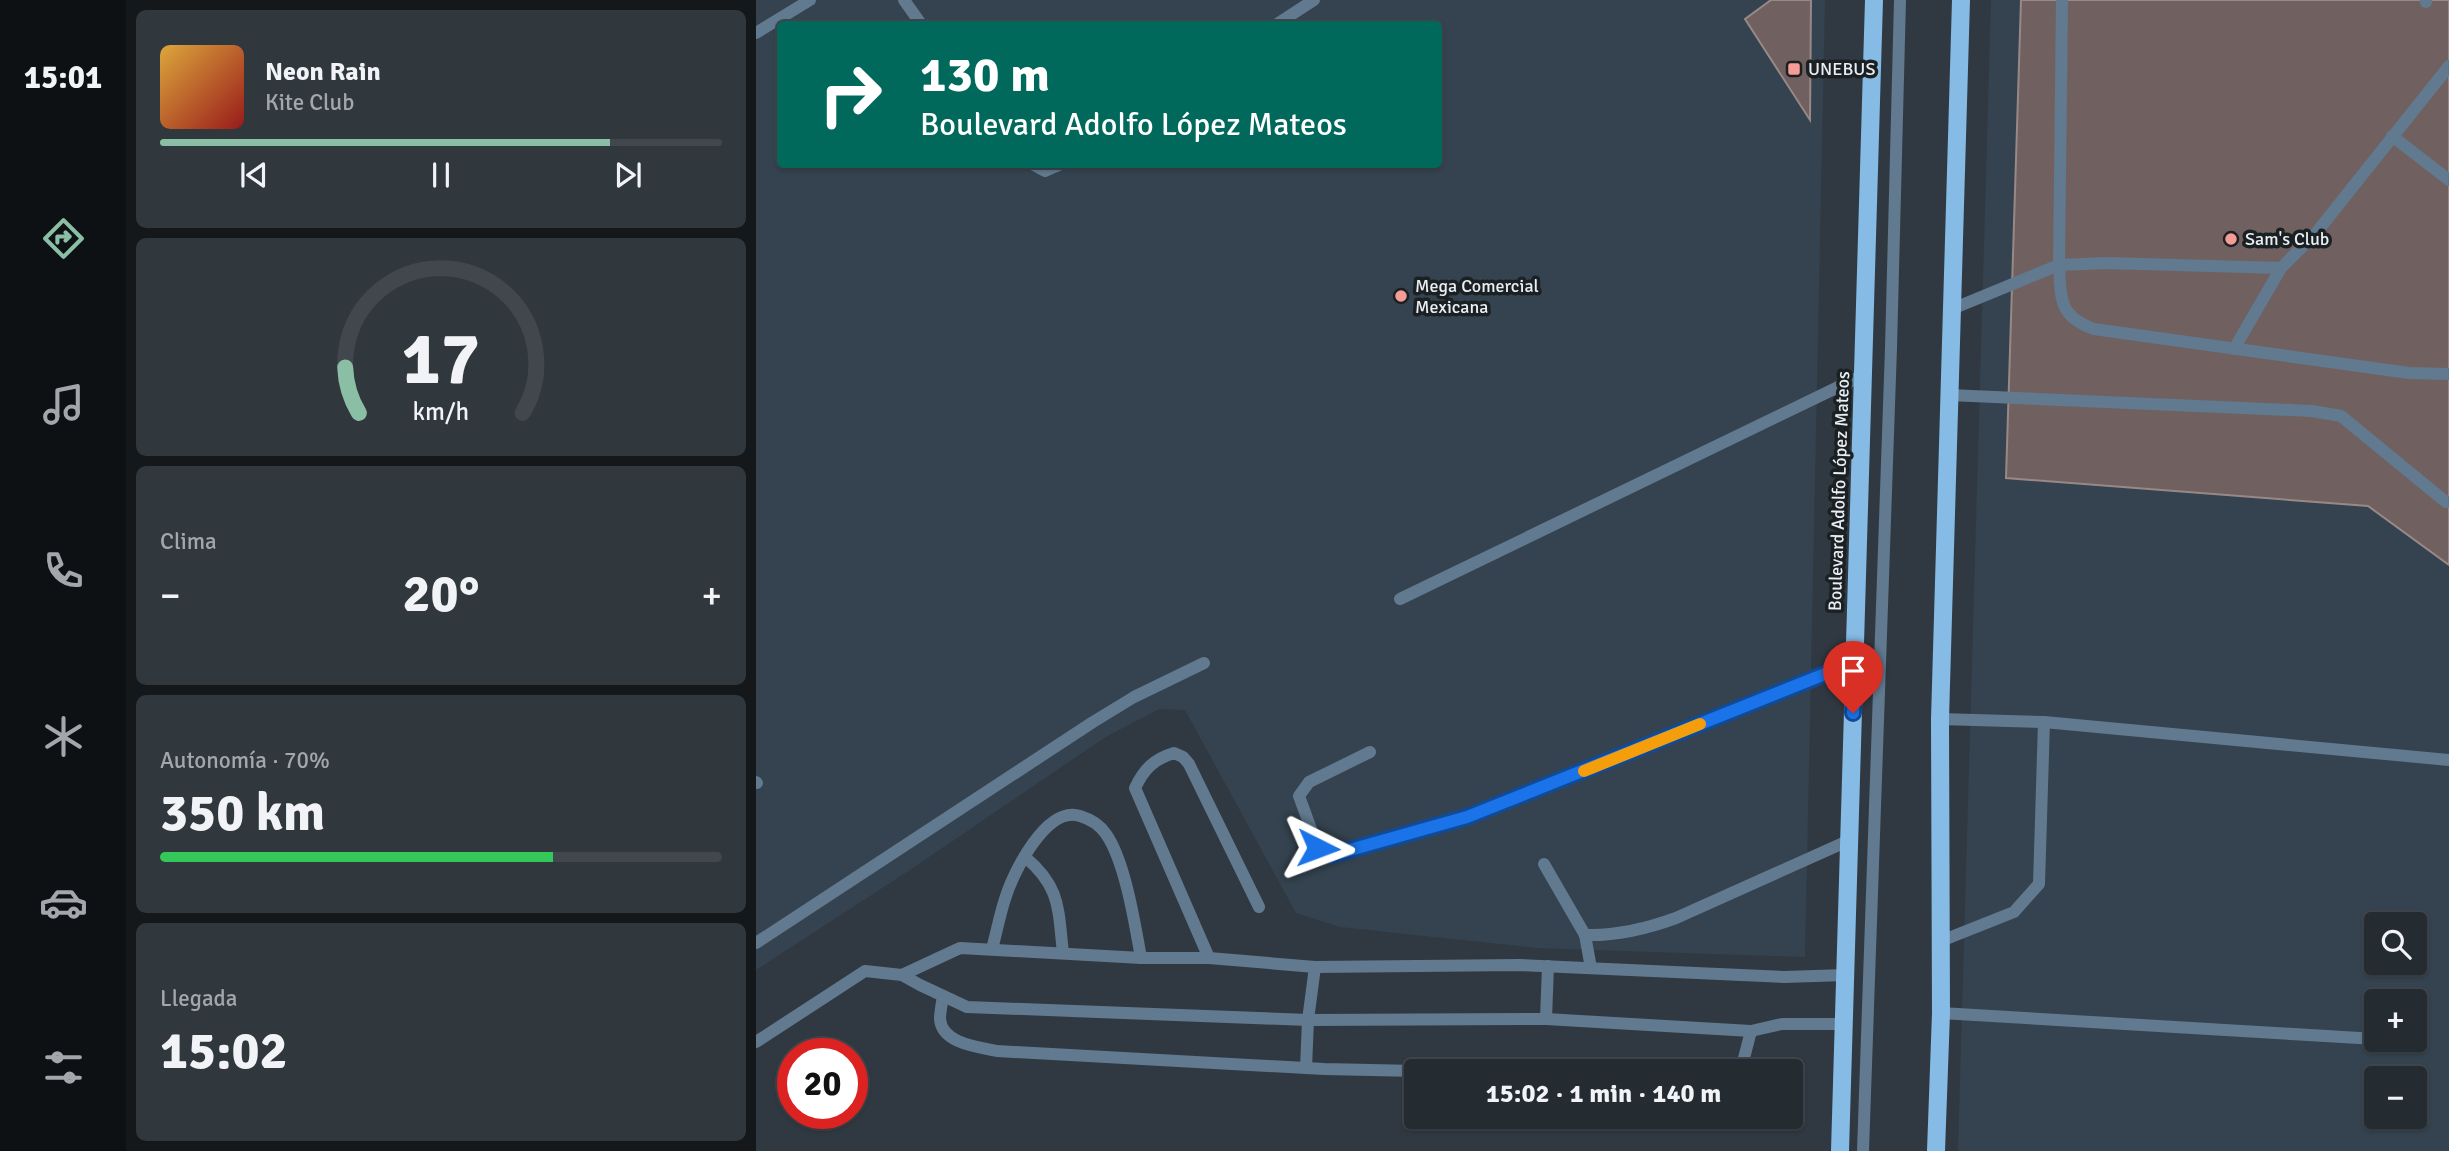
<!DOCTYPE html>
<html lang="es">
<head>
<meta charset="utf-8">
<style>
  :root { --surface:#242b31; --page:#30373d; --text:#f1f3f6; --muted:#a3a7ab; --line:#41474d; --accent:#8abfa5 }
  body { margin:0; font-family:Signika,sans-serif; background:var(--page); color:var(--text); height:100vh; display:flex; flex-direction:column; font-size:26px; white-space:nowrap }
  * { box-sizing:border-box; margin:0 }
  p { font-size:23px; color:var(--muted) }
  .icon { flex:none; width:38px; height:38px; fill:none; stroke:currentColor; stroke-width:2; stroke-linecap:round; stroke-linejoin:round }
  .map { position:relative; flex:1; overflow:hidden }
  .panel { display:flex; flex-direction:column; gap:10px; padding:10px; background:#14181b; width:630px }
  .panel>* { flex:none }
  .guide { position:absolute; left:21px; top:21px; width:665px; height:147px; border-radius:7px; box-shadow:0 2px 5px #0004,0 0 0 2px var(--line); background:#00695c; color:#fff; overflow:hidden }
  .fabs { position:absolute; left:1608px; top:912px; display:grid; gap:14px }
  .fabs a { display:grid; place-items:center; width:63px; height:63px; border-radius:7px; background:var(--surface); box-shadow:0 2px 5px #0004,0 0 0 2px var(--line); font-size:35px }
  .speed { position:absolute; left:21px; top:1038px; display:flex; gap:14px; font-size:35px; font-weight:700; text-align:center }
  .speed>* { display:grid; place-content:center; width:91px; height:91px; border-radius:50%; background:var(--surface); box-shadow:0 2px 5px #0004,0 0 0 2px var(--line); line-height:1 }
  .speed .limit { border:10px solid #d22; background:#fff; color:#111 }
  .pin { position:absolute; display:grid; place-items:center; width:60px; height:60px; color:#fff; margin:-72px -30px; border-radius:50% 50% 50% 0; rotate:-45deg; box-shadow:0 0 7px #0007 }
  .pin .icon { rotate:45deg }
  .me { position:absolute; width:77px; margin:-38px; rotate:93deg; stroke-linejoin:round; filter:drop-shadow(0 0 5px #0008) }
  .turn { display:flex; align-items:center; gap:24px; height:147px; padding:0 28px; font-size:32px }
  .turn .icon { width:91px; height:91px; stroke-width:2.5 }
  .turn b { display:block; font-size:49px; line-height:60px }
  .big { font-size:52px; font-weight:800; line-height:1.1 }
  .panel .tile { flex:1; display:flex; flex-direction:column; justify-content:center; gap:10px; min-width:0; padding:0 24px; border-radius:10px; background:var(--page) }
  .panel .dial { align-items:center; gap:0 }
  .dial svg { height:182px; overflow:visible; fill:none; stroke:var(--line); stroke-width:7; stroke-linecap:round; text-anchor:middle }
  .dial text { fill:var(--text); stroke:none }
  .song { display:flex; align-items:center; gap:21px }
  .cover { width:84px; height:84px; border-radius:10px; background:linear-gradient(135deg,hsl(40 70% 55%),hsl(0 70% 35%)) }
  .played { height:7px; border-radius:4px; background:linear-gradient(90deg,var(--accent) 80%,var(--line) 80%) }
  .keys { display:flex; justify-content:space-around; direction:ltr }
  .heat { display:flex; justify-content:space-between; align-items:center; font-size:38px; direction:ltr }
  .charge { height:10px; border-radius:5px; background:linear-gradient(90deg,#34c759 70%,var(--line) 0) }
  .trip { position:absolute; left:648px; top:1059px; width:399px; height:70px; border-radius:7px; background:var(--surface); box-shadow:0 2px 5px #0004,0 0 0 2px var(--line); font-weight:800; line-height:70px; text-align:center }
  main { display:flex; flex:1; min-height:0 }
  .tab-bar { display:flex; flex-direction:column; width:126px; justify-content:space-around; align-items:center; background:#0e1114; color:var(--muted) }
  .tab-bar .icon { width:49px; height:49px }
  .tab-bar .current { color:var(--accent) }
  .tab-bar b { font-size:32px; color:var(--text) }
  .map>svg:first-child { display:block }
  .built { fill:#34434f; fill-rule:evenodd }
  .building { fill:#706160; stroke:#988987; stroke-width:2 }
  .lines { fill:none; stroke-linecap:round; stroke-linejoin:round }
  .lane { stroke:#617a8f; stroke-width:12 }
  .primary { stroke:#86bbe5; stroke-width:18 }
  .route-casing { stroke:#114b97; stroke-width:18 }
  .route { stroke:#1a73e8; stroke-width:12 }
  .slow { stroke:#f59e0b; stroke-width:12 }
  .poi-dot { fill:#f59c96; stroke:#1b2023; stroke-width:2.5 }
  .labels { text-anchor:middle; stroke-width:7; stroke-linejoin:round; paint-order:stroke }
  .poi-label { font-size:18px; fill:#e8eef3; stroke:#1b2023; text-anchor:start }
  .street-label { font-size:18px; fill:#e8eef3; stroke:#1b2023 }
</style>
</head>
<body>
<main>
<nav class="tab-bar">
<b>15:01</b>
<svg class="icon current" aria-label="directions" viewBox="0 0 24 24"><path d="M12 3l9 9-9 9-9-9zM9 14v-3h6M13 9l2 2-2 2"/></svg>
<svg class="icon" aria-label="music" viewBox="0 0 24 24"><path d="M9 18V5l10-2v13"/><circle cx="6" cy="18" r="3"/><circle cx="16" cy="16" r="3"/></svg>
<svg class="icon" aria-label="phone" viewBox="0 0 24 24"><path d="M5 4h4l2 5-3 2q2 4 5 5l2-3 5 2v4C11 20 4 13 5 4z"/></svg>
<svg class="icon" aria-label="climate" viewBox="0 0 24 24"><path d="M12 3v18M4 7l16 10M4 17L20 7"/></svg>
<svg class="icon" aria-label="car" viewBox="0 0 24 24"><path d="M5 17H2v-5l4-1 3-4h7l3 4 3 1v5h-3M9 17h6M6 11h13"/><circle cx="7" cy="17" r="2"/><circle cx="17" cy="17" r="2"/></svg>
<svg class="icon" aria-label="filters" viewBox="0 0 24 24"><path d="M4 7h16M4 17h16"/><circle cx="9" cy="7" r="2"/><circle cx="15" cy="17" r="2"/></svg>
</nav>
<section class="panel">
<div class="tile">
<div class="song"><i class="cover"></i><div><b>Neon Rain</b><p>Kite Club</p></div></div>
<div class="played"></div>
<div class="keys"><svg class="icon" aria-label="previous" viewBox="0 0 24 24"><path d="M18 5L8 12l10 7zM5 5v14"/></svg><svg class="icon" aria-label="pause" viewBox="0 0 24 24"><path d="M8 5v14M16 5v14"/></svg><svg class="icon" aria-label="next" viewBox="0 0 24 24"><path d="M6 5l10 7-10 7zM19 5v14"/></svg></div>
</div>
<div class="tile dial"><svg viewBox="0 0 100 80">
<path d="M14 69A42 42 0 1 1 86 69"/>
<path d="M14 69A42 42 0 0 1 8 49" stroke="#8abfa5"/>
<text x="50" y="56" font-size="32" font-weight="700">17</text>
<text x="50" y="72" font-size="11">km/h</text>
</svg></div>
<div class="tile"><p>Clima</p>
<div class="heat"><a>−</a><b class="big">20°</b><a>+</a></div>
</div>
<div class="tile"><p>Autonomía · 70%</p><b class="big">350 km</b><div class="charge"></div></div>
<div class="tile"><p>Llegada</p><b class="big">15:02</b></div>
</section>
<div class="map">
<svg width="1693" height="1151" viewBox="0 0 1693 1151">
  <rect width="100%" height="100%" fill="#303941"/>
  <g class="built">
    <path d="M0,0H1069L1049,957L781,948L584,927L540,913L429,710L403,709L348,738L151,872L0,970ZM24,24H682V164H24Z"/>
    <path d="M1235,0H1693V1151H1202ZM1620,924H1659V962H1620ZM1620,1001H1659V1040H1620ZM1620,1078H1659V1116H1620Z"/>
  </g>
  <g class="building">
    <path d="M1015,0H1055L1054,120L989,19Z"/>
    <path d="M1265,0H1693V565L1612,506L1250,478Z"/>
  </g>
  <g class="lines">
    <g class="lane">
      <path d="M148,0L165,24"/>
      <path d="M1306,0L1303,265C1305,298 1302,316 1338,329L1653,373L1693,374"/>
      <path d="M1670,0V2"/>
      <path d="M521,24L558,0"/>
      <path d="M0,33L54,0"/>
      <path d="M1636,136L1693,180"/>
      <path d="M276,164L289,171L305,164"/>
      <path d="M1196,309L1303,265L1350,263L1525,268L1560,233L1693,66"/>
      <path d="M1478,349L1525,268"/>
      <path d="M1193,395L1556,411L1585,416L1690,502"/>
      <path d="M644,599L1107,375"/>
      <path d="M1184,719L1288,722L1693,760"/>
      <path d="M614,752L553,782L543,796L562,848L576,855L711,817L1099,662"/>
      <path d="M0,782L1,783"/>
      <path d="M269,857C305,887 302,909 307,953"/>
      <path d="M788,864L829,935C861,936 890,929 920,918L1094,840"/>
      <path d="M829,935L835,968"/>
      <path d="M1185,941L1258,912L1283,884L1288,722"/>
      <path d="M0,943L337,722L378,697L448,663"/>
      <path d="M236,949C241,931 244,913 250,896C258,871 291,805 324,816C334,819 344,825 350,834C369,861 379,924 385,958"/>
      <path d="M453,958L379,788C388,769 398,759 418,753L427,757L433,764L503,907"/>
      <path d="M146,975L204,948L385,958H453L559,967L764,965L1028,977L1090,975"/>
      <path d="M187,996C186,1003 184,1012 184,1019C186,1044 223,1047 241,1051L568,1069L661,1071"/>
      <path d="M1185,1013L1620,1039"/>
      <path d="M790,1019L792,966"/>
      <path d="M1633,1040L1650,1041"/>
      <path d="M0,1042L109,971L146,975L164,985L211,1007L552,1020L790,1019L995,1031L1026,1024H1088"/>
      <path d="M550,1068L552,1020L559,967"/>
      <path d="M973,1071L987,1062L995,1031"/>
      <path d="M1107,1151L1135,348L1144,0"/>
    </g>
    <g class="primary">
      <path d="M1084,1151L1118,0"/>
      <path d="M1180,1151L1185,1013L1184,719L1205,0"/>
    </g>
  </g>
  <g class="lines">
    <g class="route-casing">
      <path id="route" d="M562,848L576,855L711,817L1099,662L1097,713"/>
    </g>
    <use href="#route" class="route"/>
    <path class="slow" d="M828,771L944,724"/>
  </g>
  <g class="poi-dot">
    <rect x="1031" y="62" width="14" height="14" rx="3.5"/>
    <circle cx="1475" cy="239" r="7"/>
    <circle cx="645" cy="296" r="7"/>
  </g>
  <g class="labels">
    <g class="poi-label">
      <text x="1052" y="75">UNEBUS</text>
      <text x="1489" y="245">Sam's Club</text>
      <text x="659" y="292">Mega Comercial<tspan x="659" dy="21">Mexicana</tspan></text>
    </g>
    <g class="street-label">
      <text transform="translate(1083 491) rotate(-88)" y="6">Boulevard Adolfo López Mateos</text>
    </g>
  </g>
</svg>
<div class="fabs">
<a><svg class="icon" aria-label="search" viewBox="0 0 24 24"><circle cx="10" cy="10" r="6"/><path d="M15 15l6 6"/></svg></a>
<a>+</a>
<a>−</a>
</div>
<div class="speed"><div class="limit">20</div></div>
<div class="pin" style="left:1097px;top:713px;background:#d93025"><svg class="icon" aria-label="arrive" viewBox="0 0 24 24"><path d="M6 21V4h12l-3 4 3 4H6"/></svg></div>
<svg class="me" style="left:562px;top:848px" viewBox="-20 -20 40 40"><path d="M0-17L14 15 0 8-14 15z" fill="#1a73e8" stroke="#fff" stroke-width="4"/></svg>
<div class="trip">15:02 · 1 min · 140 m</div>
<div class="guide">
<div class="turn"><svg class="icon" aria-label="right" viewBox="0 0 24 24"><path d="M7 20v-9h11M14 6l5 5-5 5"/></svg><div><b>130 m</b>Boulevard Adolfo López Mateos</div></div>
</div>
</div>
</main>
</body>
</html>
